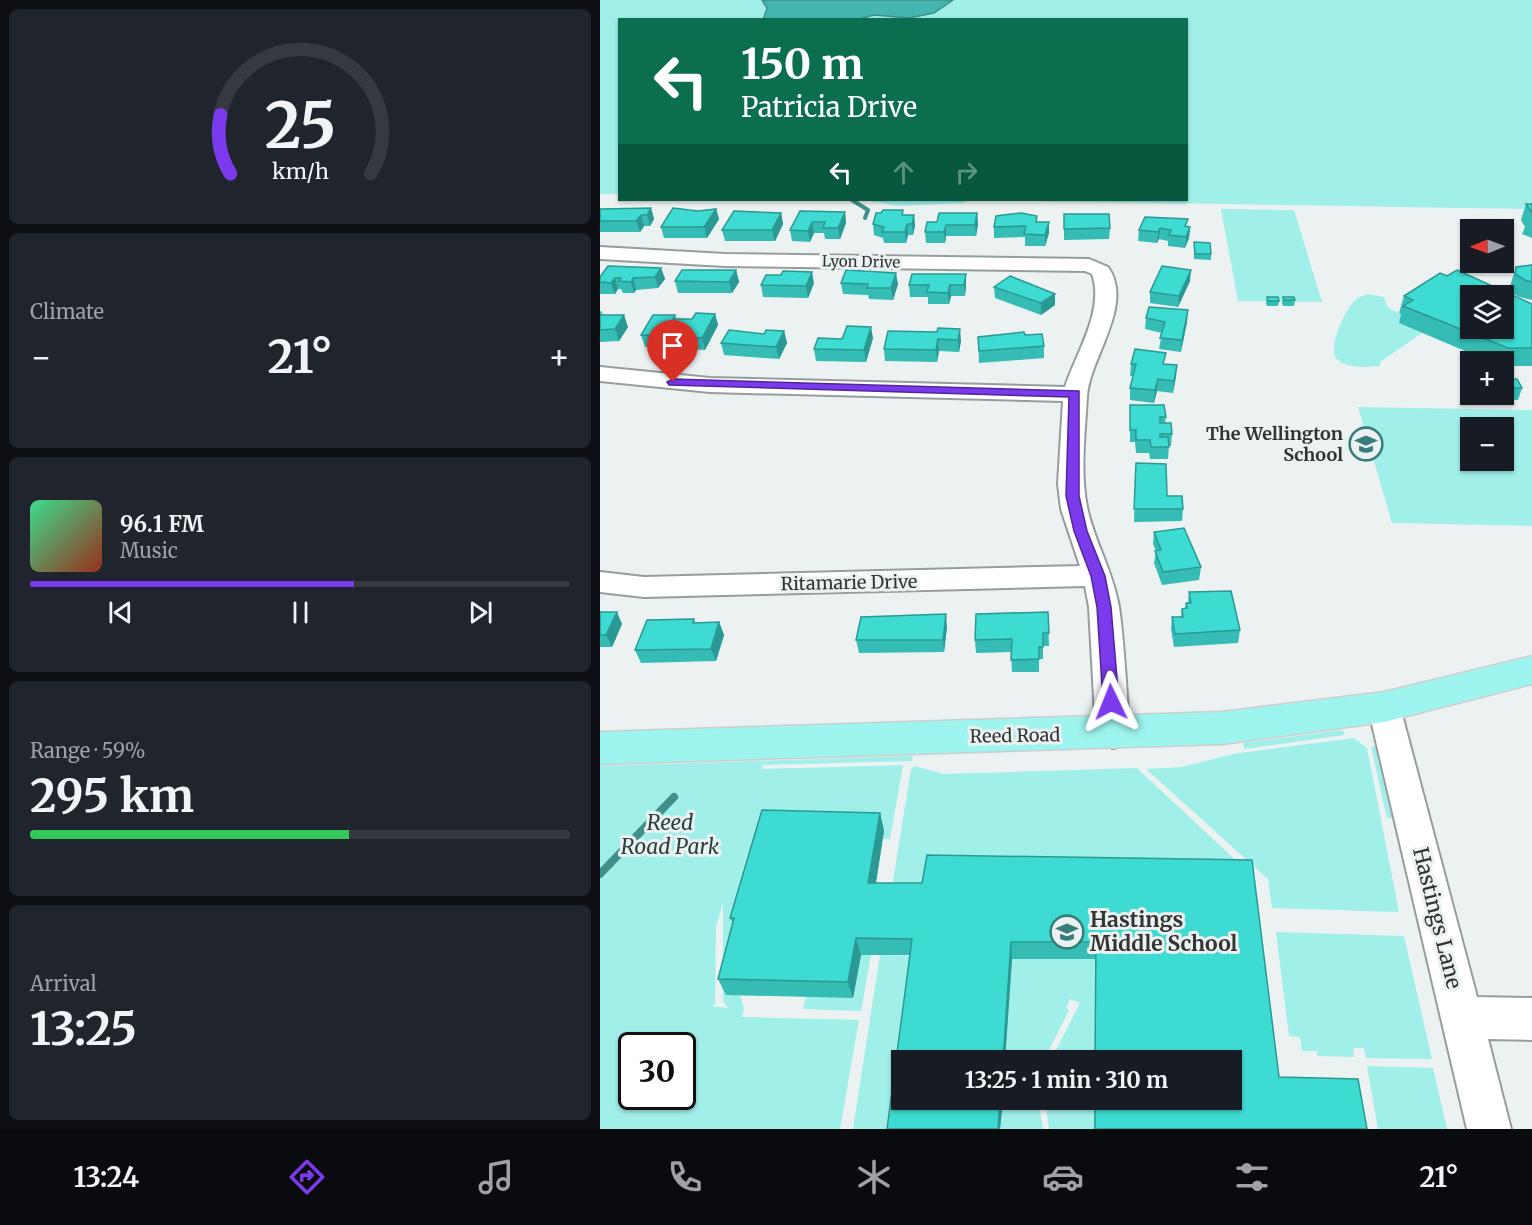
<!DOCTYPE html>
<html lang="en">
<head>
<meta charset="utf-8">
<style>
  :root { --surface:#171b24; --page:#20242c; --text:#f1f3f6; --muted:#9ea1a6; --line:#363941; --accent:#7c3aed }
  body { margin:0; font-family:Merriweather,serif; background:var(--page); color:var(--text); height:100vh; display:flex; flex-direction:column; font-size:22px; white-space:nowrap }
  * { box-sizing:border-box; margin:0 }
  p { font-size:20px; color:var(--muted) }
  .icon { flex:none; width:33px; height:33px; fill:none; stroke:currentColor; stroke-width:2; stroke-linecap:round; stroke-linejoin:round }
  .map { position:relative; flex:1; overflow:hidden }
  .sheet { display:flex; flex-direction:column; gap:9px; padding:9px; background:#0d0f14; width:600px }
  .sheet>* { flex:none }
  .hud { position:absolute; left:18px; top:18px; width:570px; height:183px; border-radius:0px; box-shadow:0 2px 4px #0004; background:#0b6e4f; color:#fff; overflow:hidden }
  .needle { width:39px; rotate:269deg }
  .controls { position:absolute; left:860px; top:219px; display:grid; gap:12px }
  .controls a { display:grid; place-items:center; width:54px; height:54px; border-radius:0px; background:var(--surface); box-shadow:0 2px 4px #0004; font-size:30px }
  .speed { position:absolute; left:18px; top:1032px; display:flex; gap:12px; font-size:30px; font-weight:700; text-align:center }
  .speed>* { display:grid; place-content:center; width:78px; height:78px; border-radius:50%; background:var(--surface); box-shadow:0 2px 4px #0004; line-height:1 }
  .speed .limit { border:3px solid #111; border-radius:9px; background:#fff; color:#111 }
  .pin { position:absolute; display:grid; place-items:center; width:51px; height:51px; color:#fff; margin:-62px -26px; border-radius:50% 50% 50% 0; rotate:-45deg; box-shadow:0 0 6px #0007 }
  .pin .icon { rotate:45deg }
  .me { position:absolute; width:66px; margin:-33px; rotate:358deg; stroke-linejoin:round; filter:drop-shadow(0 0 4px #0008) }
  .turn { display:flex; align-items:center; gap:21px; height:126px; padding:0 24px; font-size:27px }
  .turn .icon { width:78px; height:78px; stroke-width:2.5 }
  .turn b { display:block; font-size:42px; line-height:51px }
  .lanes { display:flex; align-items:center; height:57px; padding:0 24px; background:#0003; justify-content:center; gap:30px; direction:ltr }
  .lanes .off { opacity:.35 }
  .big { font-size:45px; font-weight:700; line-height:1.1 }
  .sheet .tile { flex:1; display:flex; flex-direction:column; justify-content:center; gap:9px; min-width:0; padding:0 21px; border-radius:9px; background:var(--page) }
  .sheet .dial { align-items:center; gap:0 }
  .dial svg { height:156px; overflow:visible; fill:none; stroke:var(--line); stroke-width:7; stroke-linecap:round; text-anchor:middle }
  .dial text { fill:var(--text); stroke:none }
  .song { display:flex; align-items:center; gap:18px }
  .cover { width:72px; height:72px; border-radius:9px; background:linear-gradient(135deg,hsl(150 70% 55%),hsl(10 70% 35%)) }
  .played { height:6px; border-radius:3px; background:linear-gradient(90deg,var(--accent) 60%,var(--line) 60%) }
  .keys { display:flex; justify-content:space-around; direction:ltr }
  .heat { display:flex; justify-content:space-between; align-items:center; font-size:33px; direction:ltr }
  .charge { height:9px; border-radius:4px; background:linear-gradient(90deg,#34c759 59%,var(--line) 0) }
  .trip { position:absolute; left:291px; top:1050px; width:351px; height:60px; border-radius:0px; background:var(--surface); box-shadow:0 2px 4px #0004; font-weight:700; line-height:60px; text-align:center }
  .menu { display:flex; height:96px; justify-content:space-around; align-items:center; background:#090b0e; color:var(--muted) }
  .menu .icon { width:42px; height:42px }
  .menu .active { color:var(--accent) }
  .menu b { font-size:27px; color:var(--text) }
  main { display:flex; flex:1; min-height:0 }
  .map>svg:first-child { display:block }
  .green { fill:#a1efe9; fill-rule:evenodd }
  .water { fill:#44b6af; stroke:#3f8f8a; stroke-width:1.5 }
  .lines { fill:none; stroke-linecap:round; stroke-linejoin:round }
  .stream-far1 { stroke:#3f8f8a; stroke-width:4 }
  .stream { stroke:#3f8f8a; stroke-width:8 }
  .minor-casing { stroke:#979d9c; stroke-width:4 }
  .major-casing { stroke:#cecece; stroke-width:3 }
  .minor { fill:#fff; fill-rule:evenodd }
  .major { fill:#9ef4ee; fill-rule:evenodd }
  .wall { fill:#34bcb5 }
  .shaded-wall { fill:#2b9993 }
  .building { fill:#3ddbd2; stroke:#2b9993; stroke-width:1.5; fill-rule:evenodd }
  .route { fill:#7c3aed; stroke:#51269a; stroke-width:1.5 }
  .labels { text-anchor:middle; stroke-width:6; stroke-linejoin:round; paint-order:stroke }
  .far-street-label { font-size:15px; fill:#323433; stroke:#ecf1f1 }
  .poi-label { font-size:18px; font-weight:bold; fill:#323433; stroke:#ecf1f1; text-anchor:end }
  .street-label { font-size:18px; fill:#323433; stroke:#ecf1f1 }
  .near-park-label { font-size:21px; font-style:italic; fill:#27413f; stroke:#ecf1f1 }
  .near-street-label { font-size:21px; fill:#323433; stroke:#ecf1f1 }
  .near-poi-label { font-size:21px; font-weight:bold; fill:#323433; stroke:#ecf1f1; text-anchor:start }
</style>
</head>
<body>
<main>
<section class="sheet">
<div class="tile dial"><svg viewBox="0 0 100 80">
<path d="M14 69A42 42 0 1 1 86 69"/>
<path d="M14 69A42 42 0 0 1 9 39" stroke="#7c3aed"/>
<text x="50" y="56" font-size="32" font-weight="700">25</text>
<text x="50" y="72" font-size="11">km/h</text>
</svg></div>
<div class="tile"><p>Climate</p>
<div class="heat"><a>−</a><b class="big">21°</b><a>+</a></div>
</div>
<div class="tile">
<div class="song"><i class="cover"></i><div><b>96.1 FM</b><p>Music</p></div></div>
<div class="played"></div>
<div class="keys"><svg class="icon" aria-label="previous" viewBox="0 0 24 24"><path d="M18 5L8 12l10 7zM5 5v14"/></svg><svg class="icon" aria-label="pause" viewBox="0 0 24 24"><path d="M8 5v14M16 5v14"/></svg><svg class="icon" aria-label="next" viewBox="0 0 24 24"><path d="M6 5l10 7-10 7zM19 5v14"/></svg></div>
</div>
<div class="tile"><p>Range · 59%</p><b class="big">295 km</b><div class="charge"></div></div>
<div class="tile"><p>Arrival</p><b class="big">13:25</b></div>
</section>
<div class="map">
<svg width="932" height="1129" viewBox="0 0 932 1129">
  <rect width="100%" height="100%" fill="#ecf1f1"/>
  <g class="green">
    <path d="M0,0H932V209L365,200V203L298,206L266,200H586V20H20L19,194H0Z"/>
    <path d="M621,209L694,210L722,302L638,301Z"/>
    <path d="M768,294L784,297L788,308L808,317L800,323L822,333L780,362V366C767,367 749,369 738,360C725,350 747,304 759,297C762,296 765,295 768,294Z"/>
    <path d="M758,407L932,410V526L792,523ZM870,428H903V460H870Z"/>
    <path d="M742,730L745,735L644,749L643,743Z"/>
    <path d="M754,738L767,748L799,912L672,908L668,879L546,769L582,767L633,754Z"/>
    <path d="M775,746L776,748L792,818H787L771,747Z"/>
    <path d="M313,756L312,761L163,765L162,769L303,765L290,839H283L284,831L140,995L144,1008L142,1017L259,1020L240,1129H0V766ZM123,902V1001L128,1008L112,1006L115,1004L116,927ZM32,1046H82V1096H32Z"/>
    <path d="M314,766L344,774L537,768L646,870L326,900H290L311,769Z"/>
    <path d="M676,932L804,936L832,1059L766,1058L764,1048H753L754,1057L717,1056V1051H702L700,1037L689,1036Z"/>
    <path d="M261,955H271L261,1011L203,1009L206,997Z"/>
    <path d="M280,955L316,956L293,1129H253Z"/>
    <path d="M412,959H495V1060H451L480,1003L470,999L466,1008L469,1010L444,1060H405Z"/>
    <path d="M767,1066L833,1068L847,1129H778Z"/>
    <path d="M403,1100H438L443,1129H400Z"/>
    <path d="M445,1100H495L494,1129H449Z"/>
  </g>
  <path class="water" d="M162,0H353L334,13L309,18L274,15L256,20H163L167,8Z"/>
  <g class="lines">
    <path class="stream-far1" d="M252,200L268,210L265,218"/>
    <path class="stream" d="M0,874L74,797"/>
    <g class="minor-casing">
      <g id="minor">
        <path d="M0,247L125,254L489,259L508,267C535,305 489,358 487,397C485,433 480,472 487,507C494,541 513,571 519,607C525,648 526,692 530,734L525,744L513,748L501,744L496,734L489,607L485,586L44,597L0,592V572L44,577L480,566L461,509L458,484L463,401L110,392L0,381V367L110,378L465,387C476,353 505,310 492,274L485,271L125,266L0,259Z"/>
        <path d="M784,694L796,698L800,707L877,997L932,998V1040L888,1039L911,1129H867L768,707L772,698Z"/>
      </g>
    </g>
    <g class="major-casing">
      <path id="major" d="M932,656V684L784,722L622,744L0,764V732L622,712L784,692Z"/>
    </g>
    <use href="#minor" class="minor"/>
    <use href="#major" class="major"/>
  </g>
  <g class="wall">
    <path d="M926,204H932V238L922,234L925,227L921,220Z"/>
    <path d="M51,208L54,219L50,226H44L40,232H0V209Z"/>
    <path d="M116,209L119,219L107,238H64L61,227L98,211Z"/>
    <path d="M200,211L245,212L246,223L240,239H225L224,233H214L210,242L192,241L190,230Z"/>
    <path d="M181,213L183,224L175,241H125L122,230Z"/>
    <path d="M377,213L378,224L376,236H346L345,243H326L325,232L337,222Z"/>
    <path d="M464,214L510,228L509,239L464,240Z"/>
    <path d="M303,215H314L315,226L313,235H308L306,243H284L283,238L274,235L273,224Z"/>
    <path d="M437,222H449V233L445,246H425V237L394,238V227Z"/>
    <path d="M587,226L590,227L589,238L585,248L568,246V241L559,239L557,243L538,241L539,230Z"/>
    <path d="M594,242L611,254V260L594,259Z"/>
    <path d="M932,265V300L919,297L909,291L911,283L916,267Z"/>
    <path d="M61,268L65,279L58,288L36,290L34,293H23L21,289H18L15,294H0V277Z"/>
    <path d="M136,270L139,282L132,293H78L75,281Z"/>
    <path d="M312,274L366,286L365,296H351L349,304H328V297H310L309,285Z"/>
    <path d="M590,281L578,307L550,303V292Z"/>
    <path d="M214,283L208,298L163,297L161,285Z"/>
    <path d="M241,283L298,284L293,300L269,299L268,295L243,294Z"/>
    <path d="M394,287L455,294V305L441,315L395,298Z"/>
    <path d="M804,296L932,304V366H903V362H891L799,323L801,314L799,313Z"/>
    <path d="M667,297L679,301L678,306H667L666,303Z"/>
    <path d="M683,297L695,300L694,306H683L682,303Z"/>
    <path d="M0,311H1L3,315L28,327L19,341L0,342Z"/>
    <path d="M115,314L118,325L105,350L45,347L41,335L75,315L76,319H92Z"/>
    <path d="M546,318L587,322L581,352L559,349L562,333L545,329Z"/>
    <path d="M184,331L187,343L179,359L124,355L121,343L164,334Z"/>
    <path d="M337,332L361,341L359,352L339,351L337,362L285,361L284,349Z"/>
    <path d="M425,335L444,346V358L379,363L378,337Z"/>
    <path d="M273,338L266,362L216,361L214,349Z"/>
    <path d="M531,364H565L577,365L573,393L557,391L554,403L530,400V388L533,376H530Z"/>
    <path d="M864,378H870V394H903V379L922,388L918,400L865,399L861,391Z"/>
    <path d="M530,405L566,417L565,423L572,434L571,446H569L568,459H550L549,453H536L535,442H530Z"/>
    <path d="M536,463L567,496L583,509L582,521L534,522Z"/>
    <path d="M554,532L601,567L599,580L562,585L554,563L556,551L553,544Z"/>
    <path d="M589,592L640,630L638,643L574,647L571,629L572,617H581L582,609L585,608L586,603H588Z"/>
    <path d="M0,612L22,624L12,647H0Z"/>
    <path d="M448,612L449,646H443V659H439V672H412L411,652L376,653L375,640Z"/>
    <path d="M94,619L95,623L119,622L124,635L116,661L41,663L35,650Z"/>
    <path d="M347,627L344,652L259,653L256,640Z"/>
    <path d="M280,813L284,831L276,883H322L652,860L679,1077L767,1129H494L495,1100H632V1060H495V959H412L405,1060H302V1100H403L400,1129H287L310,955H261L253,998L126,995L118,979L133,923L130,918Z"/>
  </g>
  <g class="shaded-wall">
    <path d="M51,208L54,219L50,226L47,215Z"/>
    <path d="M116,209L119,219L107,238L104,227Z"/>
    <path d="M245,212L246,223L240,239L238,228Z"/>
    <path d="M181,213L183,224L175,241L172,230Z"/>
    <path d="M377,213L378,224L376,236L375,225Z"/>
    <path d="M41,215L44,226L40,232L36,221Z"/>
    <path d="M314,215L315,226L313,235L312,224Z"/>
    <path d="M212,222L214,233L210,242L208,231Z"/>
    <path d="M449,222V233L445,246V235Z"/>
    <path d="M307,224L308,235L306,243L305,232Z"/>
    <path d="M346,225V236L345,243L344,232Z"/>
    <path d="M590,227L589,238L585,248L586,237Z"/>
    <path d="M560,228L559,239L557,243L558,232Z"/>
    <path d="M61,268L65,279L58,288L55,277Z"/>
    <path d="M136,270L139,282L132,293L129,282Z"/>
    <path d="M591,270L590,281L578,307L579,296Z"/>
    <path d="M212,272L214,283L208,298L206,286Z"/>
    <path d="M296,273L298,284L293,300L291,288Z"/>
    <path d="M366,274V286L365,296L364,285Z"/>
    <path d="M15,278L18,289L15,294L11,283Z"/>
    <path d="M33,278L36,290L34,293L31,282Z"/>
    <path d="M350,285L351,296L349,304L348,293Z"/>
    <path d="M455,294V305L441,315V303Z"/>
    <path d="M588,310L587,322L581,352L582,340Z"/>
    <path d="M115,314L118,325L105,350L102,338Z"/>
    <path d="M24,315L28,327L19,341L15,329Z"/>
    <path d="M271,327L273,338L266,362L264,350Z"/>
    <path d="M360,329L361,341L359,352L358,340Z"/>
    <path d="M184,331L187,343L179,359L176,347Z"/>
    <path d="M338,339L339,351L337,362L336,350Z"/>
    <path d="M577,365L576,377L573,393L574,381Z"/>
    <path d="M558,379L557,391L554,403L555,390Z"/>
    <path d="M17,612L22,624L12,647L6,635Z"/>
    <path d="M346,614L347,627L344,652L343,640Z"/>
    <path d="M119,622L124,635L116,661L111,649Z"/>
    <path d="M280,813L284,831L273,900L268,883Z"/>
    <path d="M256,938L261,955L253,998L248,982Z"/>
    <path d="M411,942L412,959L405,1060H403Z"/>
    <path d="M400,1100H403L400,1129H398Z"/>
  </g>
  <g class="building">
    <path d="M926,204H932V213Z"/>
    <path d="M51,208L47,215H41L36,221H0V209Z"/>
    <path d="M73,208L98,211L116,209L104,227H61Z"/>
    <path d="M283,210H303L302,215H314L312,224H307L305,232H282L284,227L273,224L276,213H281Z"/>
    <path d="M134,211L181,213L172,230H122Z"/>
    <path d="M200,211L245,212L238,228H223L225,222H212L208,231L190,230Z"/>
    <path d="M339,213H377L375,225H346L344,232H325L327,222H337Z"/>
    <path d="M421,213L437,216L436,222H449L445,235L424,234L426,226L394,227L396,216Z"/>
    <path d="M464,214H509L510,228L464,229Z"/>
    <path d="M545,217L588,219L585,226L590,227L586,237L569,235L571,230L560,228L558,232L539,230Z"/>
    <path d="M594,242L610,243L611,254H595Z"/>
    <path d="M931,265H932V282L925,280L915,274L916,267Z"/>
    <path d="M8,266L61,268L55,277L33,278L31,282L19,281L21,278H15L11,283L0,282V277Z"/>
    <path d="M562,266L591,270L579,296L550,292Z"/>
    <path d="M82,270H136L129,282L75,281Z"/>
    <path d="M246,270L296,273L291,288H267L268,284L241,283Z"/>
    <path d="M857,270L932,304V348H908L803,306L813,300L804,296L840,273L847,276ZM870,296H903V328H870Z"/>
    <path d="M183,271L212,272L206,286L161,285L166,275H181Z"/>
    <path d="M312,274H366L364,285H350L348,293L327,292L329,285H309Z"/>
    <path d="M410,276L455,294L441,303L394,287Z"/>
    <path d="M667,297H678L679,301H668Z"/>
    <path d="M683,297H694L695,300H684Z"/>
    <path d="M549,307L588,310L582,340L560,338L565,322L546,318Z"/>
    <path d="M96,313L115,314L102,338L41,335L53,315H75L73,319H92Z"/>
    <path d="M0,315H24L15,329L0,330Z"/>
    <path d="M247,326L271,327L264,350L214,349L218,338L242,339Z"/>
    <path d="M338,328L360,329L358,340L338,339L336,350L284,349L288,331L337,332Z"/>
    <path d="M129,330L164,334L166,330L184,331L176,347L121,343Z"/>
    <path d="M424,332L425,335L442,334L444,346L379,351L378,337Z"/>
    <path d="M535,349L566,353L563,364L577,365L574,381L558,379L555,390L530,388L536,364H531Z"/>
    <path d="M864,378H870V387H869Z"/>
    <path d="M903,379H917L922,388H903Z"/>
    <path d="M530,405H564L566,417H560V423H571L572,434H560V437H568L569,447H551L550,440H536V430H530Z"/>
    <path d="M536,463L566,464L567,496H582L583,509H534Z"/>
    <path d="M584,528L601,567L563,572L555,551L561,550L554,532Z"/>
    <path d="M631,591L640,630L575,634L572,617H583L582,609L587,608L586,603H591L589,592Z"/>
    <path d="M0,612H17L6,635H0Z"/>
    <path d="M448,612L449,633H443V647H439V659L411,660L412,639L375,640L376,614Z"/>
    <path d="M346,614L343,640H256L261,617Z"/>
    <path d="M94,619L93,623L119,622L111,649L35,650L47,620Z"/>
    <path d="M162,810L280,813L268,883H322L327,855L652,860L679,1077L758,1079L767,1129H495V1100H632V1060H495L496,942H411L403,1060H302V1100H400L398,1129H287L312,939L256,938L248,982L118,979L134,918H130Z"/>
  </g>
  <path class="route" d="M73,379L479,391V496L487,531L505,576L511,607L519,702L517,706L511,708L503,702L497,607L491,576L474,531L466,496L469,397L69,385L67,382Z"/>
  <defs>
    <g id="school-ring" transform="scale(1.725)"><circle r="9.5" fill="#ecf1f1" stroke="#377e7a" stroke-width="1.5"/><path d="M0-5L7-2L0 1L-7-2ZM-4 1L0 2.5L4 1V4Q0 6-4 4Z" fill="#377e7a"/></g>
  </defs>
  <g fill-rule="evenodd">
    <use href="#school-ring" x="766" y="444"/>
    <use href="#school-ring" x="467" y="932"/>
  </g>
  <g class="labels">
    <g class="far-street-label">
      <text transform="translate(261 262) rotate(1)" y="5">Lyon Drive</text>
    </g>
    <g class="poi-label">
      <text x="743" y="440">The Wellington<tspan x="743" dy="21">School</tspan></text>
    </g>
    <g class="street-label">
      <text transform="translate(249 583) rotate(-1)" y="6">Ritamarie Drive</text>
      <text transform="translate(415 736) rotate(-1)" y="6">Reed Road</text>
    </g>
    <g class="near-park-label">
      <text x="70" y="830">Reed<tspan x="70" dy="24">Road Park</tspan></text>
    </g>
    <g class="near-street-label">
      <text transform="translate(837 918) rotate(76)" y="7">Hastings Lane</text>
    </g>
    <g class="near-poi-label">
      <text x="490" y="927">Hastings<tspan x="490" dy="24">Middle School</tspan></text>
    </g>
  </g>
</svg>
<div class="controls">
<a><svg class="needle" viewBox="-14 -14 28 28"><path d="M0-13l5 13h-10z" fill="#e53935"/><path d="M0 13l5-13h-10z" fill="#9ea1a6"/></svg></a>
<a><svg class="icon" aria-label="layers" viewBox="0 0 24 24"><path d="M12 4l9 5-9 5-9-5zM3 14l9 5 9-5"/></svg></a>
<a>+</a>
<a>−</a>
</div>
<div class="speed"><div class="limit">30</div></div>
<div class="pin" style="left:73px;top:382px;background:#d93025"><svg class="icon" aria-label="arrive" viewBox="0 0 24 24"><path d="M6 21V4h12l-3 4 3 4H6"/></svg></div>
<svg class="me" style="left:511px;top:702px" viewBox="-20 -20 40 40"><path d="M0-17L14 15 0 8-14 15z" fill="#7c3aed" stroke="#fff" stroke-width="4"/></svg>
<div class="trip">13:25 · 1 min · 310 m</div>
<div class="hud">
<div class="turn"><svg class="icon" aria-label="left" viewBox="0 0 24 24"><path d="M17 20v-9H6M10 6l-5 5 5 5"/></svg><div><b>150 m</b>Patricia Drive</div></div>
<div class="lanes"><svg class="icon" aria-label="left" viewBox="0 0 24 24"><path d="M17 20v-9H6M10 6l-5 5 5 5"/></svg><svg class="icon off" aria-label="ahead" viewBox="0 0 24 24"><path d="M12 20V5M6 11l6-6 6 6"/></svg><svg class="icon off" aria-label="right" viewBox="0 0 24 24"><path d="M7 20v-9h11M14 6l5 5-5 5"/></svg></div>
</div>
</div>
</main>
<nav class="menu">
<b>13:24</b>
<svg class="icon active" aria-label="directions" viewBox="0 0 24 24"><path d="M12 3l9 9-9 9-9-9zM9 14v-3h6M13 9l2 2-2 2"/></svg>
<svg class="icon" aria-label="music" viewBox="0 0 24 24"><path d="M9 18V5l10-2v13"/><circle cx="6" cy="18" r="3"/><circle cx="16" cy="16" r="3"/></svg>
<svg class="icon" aria-label="phone" viewBox="0 0 24 24"><path d="M5 4h4l2 5-3 2q2 4 5 5l2-3 5 2v4C11 20 4 13 5 4z"/></svg>
<svg class="icon" aria-label="climate" viewBox="0 0 24 24"><path d="M12 3v18M4 7l16 10M4 17L20 7"/></svg>
<svg class="icon" aria-label="car" viewBox="0 0 24 24"><path d="M5 17H2v-5l4-1 3-4h7l3 4 3 1v5h-3M9 17h6M6 11h13"/><circle cx="7" cy="17" r="2"/><circle cx="17" cy="17" r="2"/></svg>
<svg class="icon" aria-label="filters" viewBox="0 0 24 24"><path d="M4 7h16M4 17h16"/><circle cx="9" cy="7" r="2"/><circle cx="15" cy="17" r="2"/></svg>
<b>21°</b>
</nav>
</body>
</html>
